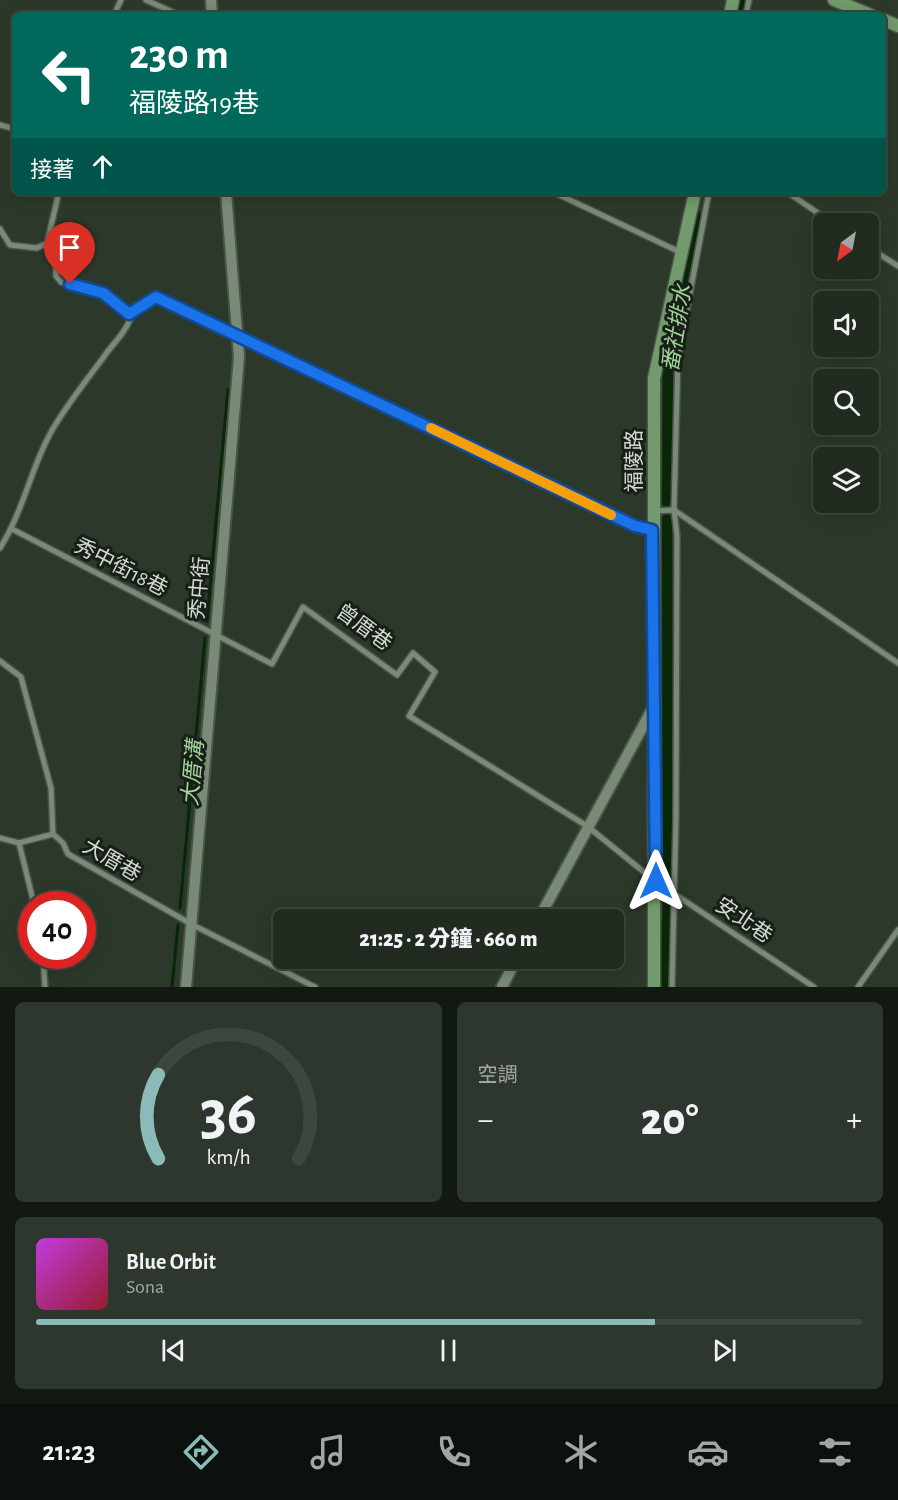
<!DOCTYPE html>
<html lang="zh-TW">
<head>
<meta charset="utf-8">
<style>
  :root { --surface:#212b20; --page:#2d372d; --text:#f1f3f6; --muted:#a2a7a5; --line:#3e473e; --accent:#8bbbb9 }
  body { margin:0; font-family:"Alegreya Sans","Noto Sans TC",sans-serif; background:var(--page); color:var(--text); height:100vh; display:flex; flex-direction:column; font-size:22px; white-space:nowrap }
  * { box-sizing:border-box; margin:0 }
  p { font-size:20px; color:var(--muted) }
  .icon { flex:none; width:33px; height:33px; fill:none; stroke:currentColor; stroke-width:2; stroke-linecap:round; stroke-linejoin:round }
  .map { position:relative; height:987px; overflow:hidden }
  .side { display:flex; flex-direction:column; gap:15px; padding:15px; background:#121812; flex:1 }
  .side>* { flex:none }
  .hud { position:absolute; left:12px; top:12px; width:874px; height:183px; border-radius:9px; box-shadow:0 3px 15px #0003,0 0 0 2px var(--line); background:#00695c; color:#fff; overflow:hidden }
  .needle { width:39px; rotate:212deg }
  .buttons { position:absolute; left:813px; top:213px; display:grid; gap:12px }
  .buttons a { display:grid; place-items:center; width:66px; height:66px; border-radius:9px; background:var(--surface); box-shadow:0 3px 15px #0003,0 0 0 2px var(--line); font-size:30px }
  .speed { position:absolute; left:18px; top:891px; display:flex; gap:12px; font-size:30px; font-weight:700; text-align:center }
  .speed>* { display:grid; place-content:center; width:78px; height:78px; border-radius:50%; background:var(--surface); box-shadow:0 3px 15px #0003,0 0 0 2px var(--line); line-height:1 }
  .speed .limit { border:9px solid #d22; background:#fff; color:#111 }
  .pin { position:absolute; display:grid; place-items:center; width:51px; height:51px; color:#fff; margin:-62px -26px; border-radius:50% 50% 50% 0; rotate:-45deg; box-shadow:0 0 6px #0007 }
  .pin .icon { rotate:45deg }
  .me { position:absolute; width:66px; margin:-33px; rotate:0deg; stroke-linejoin:round; filter:drop-shadow(0 0 4px #0008) }
  .turn { display:flex; align-items:center; gap:21px; height:126px; padding:0 18px; font-size:27px }
  .turn .icon { width:78px; height:78px; stroke-width:2.5 }
  .turn b { display:block; font-size:42px; line-height:51px }
  .then { display:flex; align-items:center; height:57px; padding:0 18px; background:#0003; gap:12px; font-size:22px }
  .big { font-size:45px; font-weight:800; line-height:1.1 }
  .side .widget { flex:1; display:flex; flex-direction:column; justify-content:center; gap:9px; min-width:0; padding:0 21px; border-radius:9px; background:var(--page) }
  .side .dial { align-items:center; gap:0 }
  .dial svg { height:156px; overflow:visible; fill:none; stroke:var(--line); stroke-width:7; stroke-linecap:round; text-anchor:middle }
  .dial text { fill:var(--text); stroke:none }
  .song { display:flex; align-items:center; gap:18px }
  .cover { width:72px; height:72px; border-radius:9px; background:linear-gradient(135deg,hsl(290 70% 55%),hsl(350 70% 35%)) }
  .played { height:6px; border-radius:3px; background:linear-gradient(90deg,var(--accent) 75%,var(--line) 75%) }
  .keys { display:flex; justify-content:space-around; direction:ltr }
  .heat { display:flex; justify-content:space-between; align-items:center; font-size:33px; direction:ltr }
  .side .tiles { flex:1; display:grid; gap:15px; grid-template-columns:1fr 1fr }
  .widget:last-child { grid-column:span 2 }
  .trip { position:absolute; left:273px; top:909px; width:351px; height:60px; border-radius:9px; background:var(--surface); box-shadow:0 3px 15px #0003,0 0 0 2px var(--line); font-weight:800; line-height:60px; text-align:center }
  .dock { display:flex; height:96px; justify-content:space-around; align-items:center; background:#0d110d; color:var(--muted) }
  .dock .icon { width:42px; height:42px }
  .dock .current { color:var(--accent) }
  .dock b { font-size:27px; color:var(--text) }
  .map>svg:first-child { display:block }
  .lines { fill:none; stroke-linecap:round; stroke-linejoin:round }
  .stream { stroke:#082706; stroke-width:3 }
  .canal { stroke:#082706; stroke-width:10 }
  .lane-casing { stroke:#495447; stroke-width:8 }
  .street-casing { stroke:#495447; stroke-width:14 }
  .secondary-casing { stroke:#495447; stroke-width:15 }
  .lane { stroke:#7a8a78; stroke-width:5 }
  .street { stroke:#7a8a78; stroke-width:10 }
  .secondary { stroke:#729b6d; stroke-width:12 }
  .route-casing { stroke:#114b97; stroke-width:15 }
  .route { stroke:#1a73e8; stroke-width:10 }
  .slow { stroke:#f59e0b; stroke-width:10 }
  .labels { text-anchor:middle; stroke-width:6; stroke-linejoin:round; paint-order:stroke }
  .street-label { font-size:21px; fill:#d1dad0; stroke:#181f18 }
  .water-label { font-size:22px; font-style:italic; fill:#a0d499; stroke:#181f18 }
</style>
</head>
<body>
<div class="map">
<svg width="898" height="987" viewBox="0 0 898 987">
  <rect width="100%" height="100%" fill="#2c392a"/>
  <g class="lines">
    <g class="stream">
      <path d="M207,621L228,389"/>
      <path d="M180,908L205,638"/>
      <path d="M172,987L178,925"/>
    </g>
    <g class="canal">
      <path d="M737,15L740,0"/>
      <path d="M667,502L668,353L696,216"/>
      <path d="M667,519L668,880"/>
      <path d="M664,987L668,898"/>
    </g>
    <g class="lane-casing">
      <g id="lane">
        <path d="M146,0L179,15"/>
        <path d="M114,15L121,0"/>
        <path d="M746,15L749,0"/>
        <path d="M0,125L15,129"/>
        <path d="M553,192L682,253"/>
        <path d="M787,192L834,224"/>
        <path d="M0,229L10,245L37,248L47,243L56,254V276L61,282L103,293L129,313L156,297L635,526L652,530"/>
        <path d="M47,243L59,192"/>
        <path d="M868,247L898,266"/>
        <path d="M653,511L674,510L898,663"/>
        <path d="M12,529L272,664L303,607L397,675L413,653L435,672L409,716L587,826L655,881L814,987"/>
        <path d="M0,548C25,509 32,461 57,422C71,400 87,379 103,358C113,343 125,334 131,317L129,313"/>
        <path d="M0,661L21,677L51,788L53,834"/>
        <path d="M0,838L19,843L53,834L63,843L68,854L193,925L315,987"/>
        <path d="M19,843L34,904"/>
        <path d="M43,956L45,987"/>
        <path d="M672,987L676,818L677,535L674,510L678,357L709,192"/>
        <path d="M858,987L898,930"/>
      </g>
    </g>
    <g class="street-casing">
      <g id="street">
        <path d="M211,0L212,15"/>
        <path d="M538,920L655,704"/>
        <path d="M186,987L239,357L226,192"/>
        <path d="M502,987L517,958"/>
      </g>
    </g>
    <g class="secondary-casing">
      <g id="secondary">
        <path d="M834,0L871,15"/>
        <path d="M730,15L733,0"/>
        <path d="M884,20L898,26"/>
        <path d="M654,987V378L695,192"/>
      </g>
    </g>
    <use href="#lane" class="lane"/>
    <use href="#street" class="street"/>
    <use href="#secondary" class="secondary"/>
  </g>
  <g class="lines">
    <g class="route-casing">
      <path id="route" d="M70,284L103,293L129,314L156,297L635,526L652,530L656,881"/>
    </g>
    <use href="#route" class="route"/>
    <path class="slow" d="M431,428L611,515"/>
  </g>
  <g class="labels">
    <g class="street-label">
      <text transform="translate(634 461) rotate(-90)" y="7">福陵路</text>
      <text transform="translate(121 567) rotate(27)" y="7">秀中街18巷</text>
      <text transform="translate(199 588) rotate(-85)" y="7">秀中街</text>
      <text transform="translate(364 627) rotate(36)" y="7">曾厝巷</text>
      <text transform="translate(112 860) rotate(30)" y="7">大厝巷</text>
      <text transform="translate(744 920) rotate(34)" y="7">安北巷</text>
    </g>
    <g class="water-label">
      <text transform="translate(676 328) rotate(-81)" y="8">番社排水</text>
      <text transform="translate(192 773) rotate(-85)" y="8">大厝溝</text>
    </g>
  </g>
</svg>
<div class="buttons">
<a><svg class="needle" viewBox="-14 -14 28 28"><path d="M0-13l5 13h-10z" fill="#e53935"/><path d="M0 13l5-13h-10z" fill="#a2a7a5"/></svg></a>
<a><svg class="icon" aria-label="sound" viewBox="0 0 24 24"><path d="M4 9h4l5-4v14l-5-4H4zM17 9q2 3 0 6"/></svg></a>
<a><svg class="icon" aria-label="search" viewBox="0 0 24 24"><circle cx="10" cy="10" r="6"/><path d="M15 15l6 6"/></svg></a>
<a><svg class="icon" aria-label="layers" viewBox="0 0 24 24"><path d="M12 4l9 5-9 5-9-5zM3 14l9 5 9-5"/></svg></a>
</div>
<div class="speed"><div class="limit">40</div></div>
<div class="pin" style="left:70px;top:284px;background:#d93025"><svg class="icon" aria-label="arrive" viewBox="0 0 24 24"><path d="M6 21V4h12l-3 4 3 4H6"/></svg></div>
<svg class="me" style="left:656px;top:881px" viewBox="-20 -20 40 40"><path d="M0-17L14 15 0 8-14 15z" fill="#1a73e8" stroke="#fff" stroke-width="4"/></svg>
<div class="trip">21:25 · 2 分鐘 · 660 m</div>
<div class="hud">
<div class="turn"><svg class="icon" aria-label="left" viewBox="0 0 24 24"><path d="M17 20v-9H6M10 6l-5 5 5 5"/></svg><div><b>230 m</b>福陵路19巷</div></div>
<div class="then">接著<svg class="icon" aria-label="ahead" viewBox="0 0 24 24"><path d="M12 20V5M6 11l6-6 6 6"/></svg></div>
</div>
</div>
<section class="side">
<div class="tiles">
<div class="widget dial"><svg viewBox="0 0 100 80">
<path d="M14 69A42 42 0 1 1 86 69"/>
<path d="M14 69A42 42 0 0 1 14 26" stroke="#8bbbb9"/>
<text x="50" y="56" font-size="32" font-weight="700">36</text>
<text x="50" y="72" font-size="11">km/h</text>
</svg></div>
<div class="widget"><p>空調</p>
<div class="heat"><a>−</a><b class="big">20°</b><a>+</a></div>
</div>
<div class="widget">
<div class="song"><i class="cover"></i><div><b>Blue Orbit</b><p>Sona</p></div></div>
<div class="played"></div>
<div class="keys"><svg class="icon" aria-label="previous" viewBox="0 0 24 24"><path d="M18 5L8 12l10 7zM5 5v14"/></svg><svg class="icon" aria-label="pause" viewBox="0 0 24 24"><path d="M8 5v14M16 5v14"/></svg><svg class="icon" aria-label="next" viewBox="0 0 24 24"><path d="M6 5l10 7-10 7zM19 5v14"/></svg></div>
</div>
</div>
</section>
<nav class="dock">
<b>21:23</b>
<svg class="icon current" aria-label="directions" viewBox="0 0 24 24"><path d="M12 3l9 9-9 9-9-9zM9 14v-3h6M13 9l2 2-2 2"/></svg>
<svg class="icon" aria-label="music" viewBox="0 0 24 24"><path d="M9 18V5l10-2v13"/><circle cx="6" cy="18" r="3"/><circle cx="16" cy="16" r="3"/></svg>
<svg class="icon" aria-label="phone" viewBox="0 0 24 24"><path d="M5 4h4l2 5-3 2q2 4 5 5l2-3 5 2v4C11 20 4 13 5 4z"/></svg>
<svg class="icon" aria-label="climate" viewBox="0 0 24 24"><path d="M12 3v18M4 7l16 10M4 17L20 7"/></svg>
<svg class="icon" aria-label="car" viewBox="0 0 24 24"><path d="M5 17H2v-5l4-1 3-4h7l3 4 3 1v5h-3M9 17h6M6 11h13"/><circle cx="7" cy="17" r="2"/><circle cx="17" cy="17" r="2"/></svg>
<svg class="icon" aria-label="filters" viewBox="0 0 24 24"><path d="M4 7h16M4 17h16"/><circle cx="9" cy="7" r="2"/><circle cx="15" cy="17" r="2"/></svg>
</nav>
</body>
</html>
